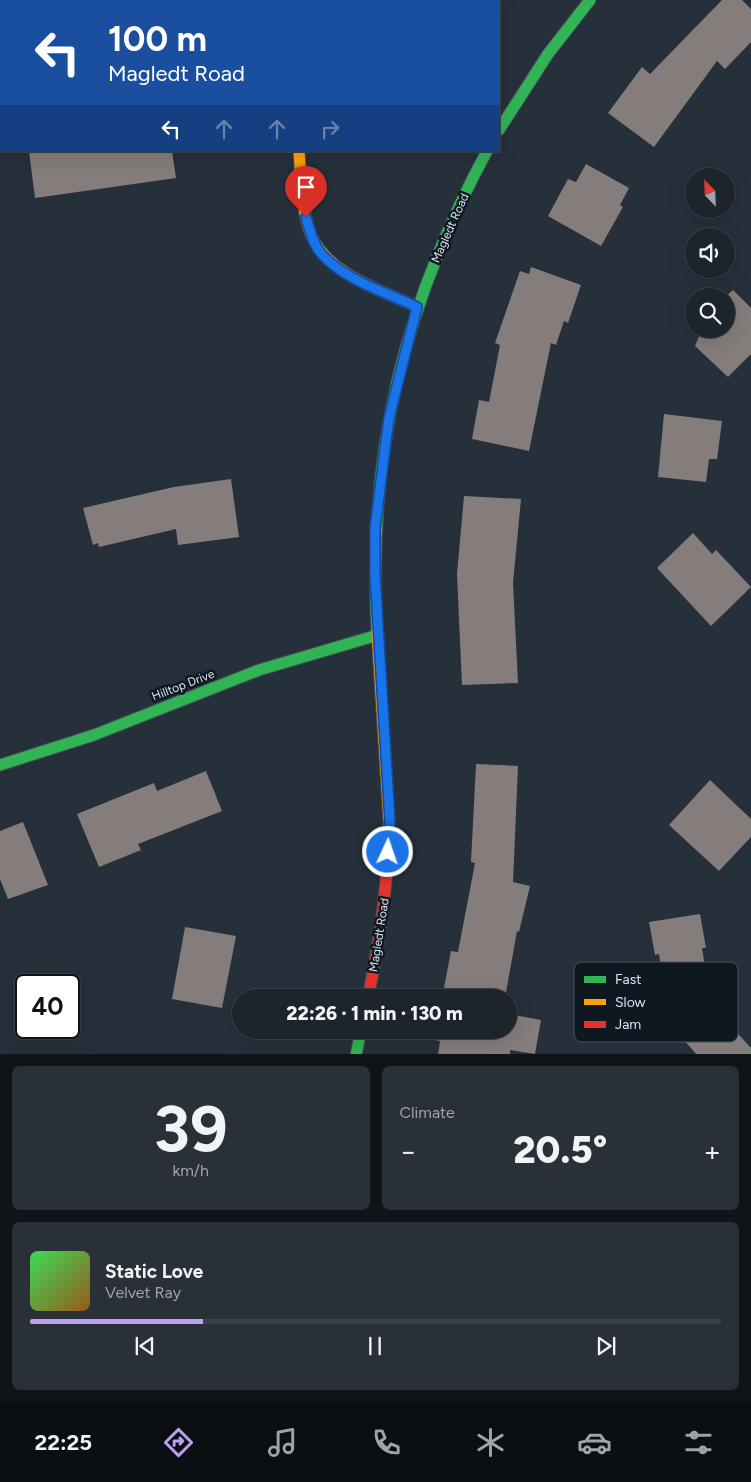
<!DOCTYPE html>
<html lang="en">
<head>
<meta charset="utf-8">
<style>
  :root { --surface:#1c242c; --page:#293038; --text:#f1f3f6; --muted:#a0a4a9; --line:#3a4148; --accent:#bca0f2 }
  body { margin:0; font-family:Figtree,sans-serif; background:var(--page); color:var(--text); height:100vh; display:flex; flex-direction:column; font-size:19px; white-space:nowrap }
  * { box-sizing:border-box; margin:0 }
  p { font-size:16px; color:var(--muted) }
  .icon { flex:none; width:28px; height:28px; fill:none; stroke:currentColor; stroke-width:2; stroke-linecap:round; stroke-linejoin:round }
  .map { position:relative; height:1054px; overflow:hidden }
  .panel { display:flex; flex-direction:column; gap:12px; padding:12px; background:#0f1418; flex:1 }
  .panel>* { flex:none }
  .top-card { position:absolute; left:0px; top:0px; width:500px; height:152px; box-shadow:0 5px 20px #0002,0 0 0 1px var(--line); background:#1a4fa0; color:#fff; overflow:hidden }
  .needle { width:32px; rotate:337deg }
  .controls { position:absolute; left:685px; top:168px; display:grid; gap:10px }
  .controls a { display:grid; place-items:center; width:50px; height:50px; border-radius:50%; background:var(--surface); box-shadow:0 5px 20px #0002,0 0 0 1px var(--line); font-size:25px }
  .speed { position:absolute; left:15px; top:974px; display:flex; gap:10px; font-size:25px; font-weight:700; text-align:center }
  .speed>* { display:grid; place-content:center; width:65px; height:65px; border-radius:50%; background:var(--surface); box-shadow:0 5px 20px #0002,0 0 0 1px var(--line); line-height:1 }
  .speed .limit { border:2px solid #111; border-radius:8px; background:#fff; color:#111 }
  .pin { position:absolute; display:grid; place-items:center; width:42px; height:42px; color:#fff; margin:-51px -21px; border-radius:50% 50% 50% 0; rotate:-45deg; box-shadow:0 0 5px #0007 }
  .pin .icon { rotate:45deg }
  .me { position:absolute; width:55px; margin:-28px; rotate:3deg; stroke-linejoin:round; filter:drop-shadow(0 0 4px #0008) }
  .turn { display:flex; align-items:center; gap:18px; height:105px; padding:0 25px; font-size:22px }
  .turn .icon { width:65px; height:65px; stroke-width:2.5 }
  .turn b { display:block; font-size:35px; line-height:42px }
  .lanes { display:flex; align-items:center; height:48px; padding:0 25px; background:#0003; justify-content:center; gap:25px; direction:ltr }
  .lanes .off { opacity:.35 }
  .big { font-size:38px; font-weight:800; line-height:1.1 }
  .panel .tile { flex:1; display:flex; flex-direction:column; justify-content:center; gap:8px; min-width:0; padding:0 18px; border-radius:8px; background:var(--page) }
  .panel .dial { align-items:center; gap:0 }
  .dial b { font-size:65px; line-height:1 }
  .song { display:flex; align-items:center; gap:15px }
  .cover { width:60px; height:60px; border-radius:8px; background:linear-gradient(135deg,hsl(130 70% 55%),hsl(30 70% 35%)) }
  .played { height:5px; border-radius:2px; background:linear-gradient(90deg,var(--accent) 25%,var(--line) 25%) }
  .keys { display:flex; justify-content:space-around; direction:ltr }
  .heat { display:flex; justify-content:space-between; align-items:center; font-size:28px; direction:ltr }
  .panel .tiles { flex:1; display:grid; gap:12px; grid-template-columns:1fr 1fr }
  .tile:last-child { grid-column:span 2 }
  .trip { position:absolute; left:232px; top:989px; width:285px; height:50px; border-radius:25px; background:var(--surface); box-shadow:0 5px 20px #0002,0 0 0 1px var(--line); font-weight:800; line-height:50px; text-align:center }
  .menu { display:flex; height:80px; justify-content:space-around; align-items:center; background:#0b0e12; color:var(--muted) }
  .menu .icon { width:35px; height:35px }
  .menu .current { color:var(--accent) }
  .menu b { font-size:22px; color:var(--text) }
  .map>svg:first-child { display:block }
  .building { fill:#847d7c }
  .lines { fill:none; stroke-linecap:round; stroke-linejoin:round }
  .lane-casing { stroke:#444d56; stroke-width:17 }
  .street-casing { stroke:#444d56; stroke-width:29 }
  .fast-casing { stroke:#444d56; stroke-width:13 }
  .slow-casing { stroke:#444d56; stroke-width:13 }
  .jam-casing { stroke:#444d56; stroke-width:13 }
  .lane { stroke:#5a6169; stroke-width:15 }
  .street { stroke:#5a6169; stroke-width:28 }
  .fast { stroke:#30b455; stroke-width:11 }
  .slow { stroke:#ff9f0a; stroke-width:11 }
  .jam { stroke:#e5322d; stroke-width:11 }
  .route-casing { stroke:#114b97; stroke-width:12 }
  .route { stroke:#1a73e8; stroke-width:9 }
  .labels { text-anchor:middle; stroke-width:5; stroke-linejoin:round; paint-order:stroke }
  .street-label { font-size:12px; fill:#d8e4f0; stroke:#0f1820 }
  .key { fill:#0f1820; stroke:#4b555e; stroke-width:1 }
  .key-label { font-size:14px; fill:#d8e4f0 }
</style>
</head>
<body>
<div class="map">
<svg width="751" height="1055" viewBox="0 0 751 1055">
  <rect width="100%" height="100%" fill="#25303b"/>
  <g class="building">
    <path d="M722,0H742L751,9V42L725,69L717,61L654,147L608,113L642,67L650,74Z"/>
    <path d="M29,151H172L176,178L35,198Z"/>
    <path d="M586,164L629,188L620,205L623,207L601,246L548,216L568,179L576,182Z"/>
    <path d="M531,267L581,285L568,323L564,321L556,345L551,343L529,451L472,439L479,400L489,402L500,345L495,343L520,271L529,274Z"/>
    <path d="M733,290L751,308V354L728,377L695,346L702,329H726V296Z"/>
    <path d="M664,414L722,421L717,459H709L706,482L658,477Z"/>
    <path d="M231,479L239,537L178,545L176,529L99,547L98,543L93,545L83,508L174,487Z"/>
    <path d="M464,496L521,499L513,583L518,683L462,685L457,574Z"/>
    <path d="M693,533L712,554L716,550L751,587L711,626L657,568Z"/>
    <path d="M476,764L518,766L513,882L530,886L519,932L517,931L505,998H442L451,951L458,952L475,863L471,862Z"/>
    <path d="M206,771L222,811L138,844L141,850L99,867L77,814L154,783L157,791Z"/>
    <path d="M710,780L751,819V837L719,871L669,825Z"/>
    <path d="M23,822L48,885L8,899L0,879V831Z"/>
    <path d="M700,914L706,948H702L707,980L664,987L659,954L655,955L649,922Z"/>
    <path d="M185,927L236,936L222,1008L172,999Z"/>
    <path d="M716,1010L751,1048V1055H697L684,1040Z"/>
    <path d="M509,1014L541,1020L535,1054L510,1050V1055H438L440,1041L435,1040L437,1030H509Z"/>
  </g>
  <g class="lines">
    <g class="lane-casing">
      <g id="lane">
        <path d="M299,0L300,1"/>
        <path d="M0,32H1"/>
      </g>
    </g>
    <g class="street-casing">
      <path id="street" d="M323,1L324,0"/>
    </g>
    <g class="fast-casing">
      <g id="fast">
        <path d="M499,130L548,54L590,0"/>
        <path d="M377,631C367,455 403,306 487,151"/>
        <path d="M0,765L94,735L259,670L378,635"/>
        <path d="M356,1055L361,1030"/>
      </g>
    </g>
    <g class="slow-casing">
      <g id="slow">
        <path d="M299,151C301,178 301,209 311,235C328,275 381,290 417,307"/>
        <path d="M377,631L389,821"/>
      </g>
    </g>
    <g class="jam-casing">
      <path id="jam" d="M368,998C380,939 389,881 389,821"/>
    </g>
    <use href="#lane" class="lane"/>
    <use href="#street" class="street"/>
    <use href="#fast" class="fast"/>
    <use href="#slow" class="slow"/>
    <use href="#jam" class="jam"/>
  </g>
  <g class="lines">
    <g class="route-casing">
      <path id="route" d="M306,217C309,229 313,243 320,252C343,280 386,292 417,307L389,418L375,528V575L390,822L388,852"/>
    </g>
    <use href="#route" class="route"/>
  </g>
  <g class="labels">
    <g class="street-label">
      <text transform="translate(450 228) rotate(-66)" y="4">Magledt Road</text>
      <text transform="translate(183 685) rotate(-21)" y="4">Hilltop Drive</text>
      <text transform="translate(379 935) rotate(-81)" y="4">Magledt Road</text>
    </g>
  </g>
  <rect x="574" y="962" width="164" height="80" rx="8" class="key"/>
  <rect x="584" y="976" width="22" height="7" fill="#30b455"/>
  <rect x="584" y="999" width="22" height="6" fill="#ff9f0a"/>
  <rect x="584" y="1021" width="22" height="7" fill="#e5322d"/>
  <g class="key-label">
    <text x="615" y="984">Fast</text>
    <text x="615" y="1007">Slow</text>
    <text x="615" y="1029">Jam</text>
  </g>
</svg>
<div class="controls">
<a><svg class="needle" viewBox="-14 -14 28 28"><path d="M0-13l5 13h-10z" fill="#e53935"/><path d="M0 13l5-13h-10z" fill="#a0a4a9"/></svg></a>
<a><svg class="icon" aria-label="sound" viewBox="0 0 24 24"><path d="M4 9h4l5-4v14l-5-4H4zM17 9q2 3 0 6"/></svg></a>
<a><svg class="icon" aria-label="search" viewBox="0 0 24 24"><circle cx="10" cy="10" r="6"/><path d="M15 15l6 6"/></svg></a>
</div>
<div class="speed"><div class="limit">40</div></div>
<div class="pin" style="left:306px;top:217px;background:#d93025"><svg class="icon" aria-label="arrive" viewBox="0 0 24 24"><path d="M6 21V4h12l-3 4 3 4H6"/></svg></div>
<svg class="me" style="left:388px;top:852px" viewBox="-20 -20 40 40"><circle r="17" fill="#1a73e8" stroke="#fff" stroke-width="3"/><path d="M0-11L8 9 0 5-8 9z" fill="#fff"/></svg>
<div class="trip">22:26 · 1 min · 130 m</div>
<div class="top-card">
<div class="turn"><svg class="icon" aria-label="left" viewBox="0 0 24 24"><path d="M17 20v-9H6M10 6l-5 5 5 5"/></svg><div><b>100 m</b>Magledt Road</div></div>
<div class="lanes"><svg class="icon" aria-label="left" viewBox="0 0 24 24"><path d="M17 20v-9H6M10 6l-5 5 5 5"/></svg><svg class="icon off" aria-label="ahead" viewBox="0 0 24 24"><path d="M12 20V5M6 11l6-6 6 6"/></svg><svg class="icon off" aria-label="ahead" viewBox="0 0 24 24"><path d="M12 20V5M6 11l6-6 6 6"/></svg><svg class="icon off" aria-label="right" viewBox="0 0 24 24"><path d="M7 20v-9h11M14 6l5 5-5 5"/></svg></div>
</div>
</div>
<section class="panel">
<div class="tiles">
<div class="tile dial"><b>39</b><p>km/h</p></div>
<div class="tile"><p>Climate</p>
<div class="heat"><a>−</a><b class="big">20.5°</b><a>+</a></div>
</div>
<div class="tile">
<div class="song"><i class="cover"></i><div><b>Static Love</b><p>Velvet Ray</p></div></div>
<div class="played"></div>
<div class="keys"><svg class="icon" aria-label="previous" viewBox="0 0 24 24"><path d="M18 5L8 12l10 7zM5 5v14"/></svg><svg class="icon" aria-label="pause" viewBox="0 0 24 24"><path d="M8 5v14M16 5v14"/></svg><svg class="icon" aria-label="next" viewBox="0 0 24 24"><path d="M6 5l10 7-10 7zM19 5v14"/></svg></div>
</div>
</div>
</section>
<nav class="menu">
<b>22:25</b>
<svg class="icon current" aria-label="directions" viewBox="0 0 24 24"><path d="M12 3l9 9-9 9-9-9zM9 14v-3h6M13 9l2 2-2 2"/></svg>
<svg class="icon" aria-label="music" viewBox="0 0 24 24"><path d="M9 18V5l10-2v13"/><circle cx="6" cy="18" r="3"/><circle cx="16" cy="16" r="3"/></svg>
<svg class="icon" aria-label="phone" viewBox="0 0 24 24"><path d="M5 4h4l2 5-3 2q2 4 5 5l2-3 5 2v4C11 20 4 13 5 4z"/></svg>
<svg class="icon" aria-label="climate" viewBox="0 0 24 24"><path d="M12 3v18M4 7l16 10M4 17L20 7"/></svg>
<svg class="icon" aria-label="car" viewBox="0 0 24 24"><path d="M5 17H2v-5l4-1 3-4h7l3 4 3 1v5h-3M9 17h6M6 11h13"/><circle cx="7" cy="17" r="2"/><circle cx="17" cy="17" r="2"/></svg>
<svg class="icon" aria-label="filters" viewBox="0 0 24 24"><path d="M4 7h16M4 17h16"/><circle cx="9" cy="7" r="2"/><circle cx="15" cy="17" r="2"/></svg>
</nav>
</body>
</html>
